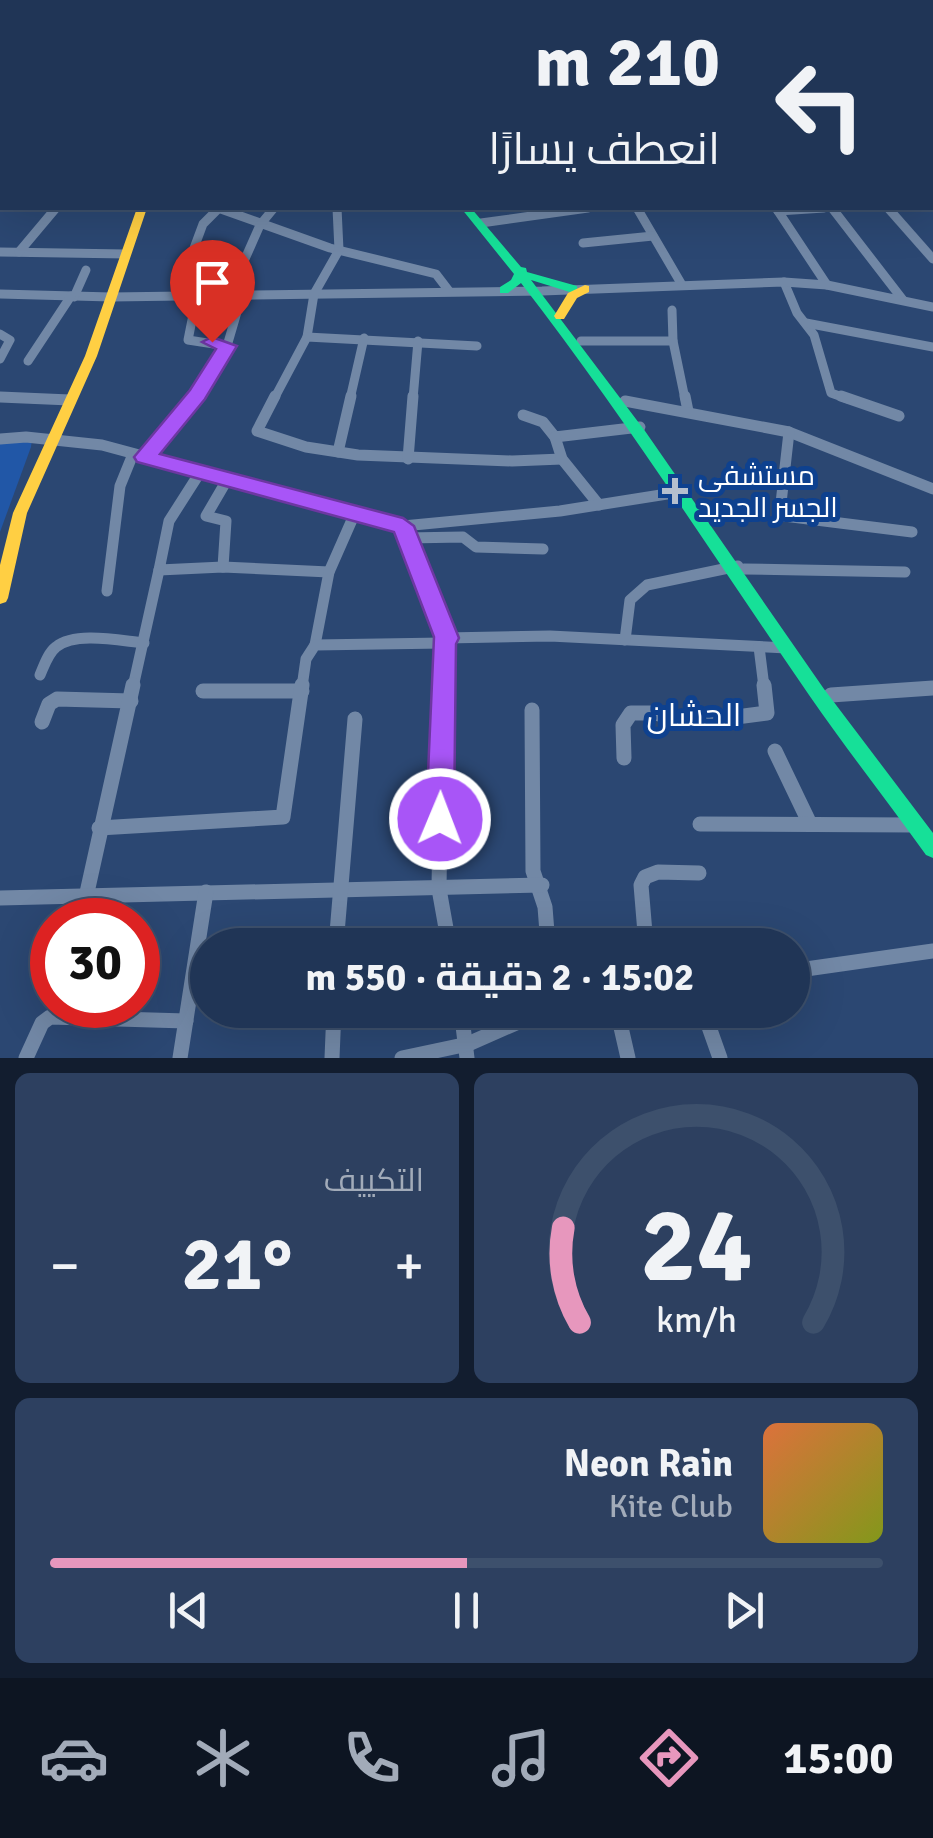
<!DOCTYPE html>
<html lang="ar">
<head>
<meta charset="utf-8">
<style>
  :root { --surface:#203556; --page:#2d4060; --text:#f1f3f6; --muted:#a2abb9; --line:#3d506c; --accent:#e797bd }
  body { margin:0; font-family:Signika,Cairo,sans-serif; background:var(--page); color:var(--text); direction:rtl; height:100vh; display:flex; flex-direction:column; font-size:38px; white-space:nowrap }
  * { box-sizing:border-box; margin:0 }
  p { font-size:32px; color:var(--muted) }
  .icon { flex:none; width:55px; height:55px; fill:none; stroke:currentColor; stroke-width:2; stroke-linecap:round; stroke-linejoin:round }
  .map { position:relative; height:1058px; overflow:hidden; direction:ltr }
  .drawer { display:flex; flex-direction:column; gap:15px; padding:15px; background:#121d2f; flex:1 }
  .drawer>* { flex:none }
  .banner { position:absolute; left:0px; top:0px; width:935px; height:210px; box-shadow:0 10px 40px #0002,0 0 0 2px var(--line); direction:rtl; background:#203556; color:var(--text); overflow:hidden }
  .speed { position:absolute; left:30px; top:898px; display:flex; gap:20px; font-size:50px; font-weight:700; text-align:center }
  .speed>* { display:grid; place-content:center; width:130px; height:130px; border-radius:50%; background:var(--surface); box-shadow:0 10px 40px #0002,0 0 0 2px var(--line); line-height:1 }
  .speed .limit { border:15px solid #d22; background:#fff; color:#111 }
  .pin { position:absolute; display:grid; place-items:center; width:85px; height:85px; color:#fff; margin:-102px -42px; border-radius:50% 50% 50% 0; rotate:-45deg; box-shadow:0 0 10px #0007 }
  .pin .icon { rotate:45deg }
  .me { position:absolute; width:110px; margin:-55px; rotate:1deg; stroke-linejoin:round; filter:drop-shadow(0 0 8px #0008) }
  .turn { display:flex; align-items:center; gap:35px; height:210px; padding:0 50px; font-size:45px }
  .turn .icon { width:130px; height:130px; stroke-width:2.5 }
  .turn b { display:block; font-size:70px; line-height:85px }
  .big { font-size:75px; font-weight:700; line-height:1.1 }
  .drawer .tile { flex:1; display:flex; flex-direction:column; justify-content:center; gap:15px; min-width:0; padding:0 35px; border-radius:15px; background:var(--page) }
  .drawer .dial { align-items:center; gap:0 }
  .dial svg { height:260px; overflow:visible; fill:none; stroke:var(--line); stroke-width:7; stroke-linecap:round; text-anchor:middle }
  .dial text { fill:var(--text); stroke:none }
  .song { display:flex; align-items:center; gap:30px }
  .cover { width:120px; height:120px; border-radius:15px; background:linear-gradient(135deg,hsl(20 70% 55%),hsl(70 70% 35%)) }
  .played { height:10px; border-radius:5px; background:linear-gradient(90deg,var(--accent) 50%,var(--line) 50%) }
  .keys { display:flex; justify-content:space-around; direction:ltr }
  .heat { display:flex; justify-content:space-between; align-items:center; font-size:55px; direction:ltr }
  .drawer .tiles { flex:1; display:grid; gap:15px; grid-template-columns:1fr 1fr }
  .tile:last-child { grid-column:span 2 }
  .trip { position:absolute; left:190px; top:928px; width:620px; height:100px; border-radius:50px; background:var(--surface); box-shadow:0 10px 40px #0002,0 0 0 2px var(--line); font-weight:700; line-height:100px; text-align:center; direction:rtl }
  .dock { display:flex; height:160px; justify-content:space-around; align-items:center; background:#0d1522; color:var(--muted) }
  .dock .icon { width:70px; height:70px }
  .dock .current { color:var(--accent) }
  .dock b { font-size:45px; color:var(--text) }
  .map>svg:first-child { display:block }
  .green { fill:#2157a7 }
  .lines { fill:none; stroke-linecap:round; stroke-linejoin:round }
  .street-far3 { stroke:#7288a6; stroke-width:6 }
  .street-far2 { stroke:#7288a6; stroke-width:9 }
  .street-far1 { stroke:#7288a6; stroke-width:11 }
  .street { stroke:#7288a6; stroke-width:15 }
  .fast { fill:#16e098; fill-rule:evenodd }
  .slow { fill:#ffcf43; fill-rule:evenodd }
  .jam { fill:#f24e42; fill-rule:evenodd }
  .route { fill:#a855f7; stroke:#6d37a1; stroke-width:2.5 }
  .poi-dot { fill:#b5bfce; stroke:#0e418f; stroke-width:4 }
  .labels { text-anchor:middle; stroke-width:10; stroke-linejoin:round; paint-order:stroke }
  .poi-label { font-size:28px; fill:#fff; stroke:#0e418f; text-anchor:start }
  .quarter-label { font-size:32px; fill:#fff; stroke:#0e418f }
</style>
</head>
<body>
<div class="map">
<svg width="933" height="1058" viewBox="0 0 933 1058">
  <rect width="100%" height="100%" fill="#2b4772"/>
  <path class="green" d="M32,439L31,447L0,532V442Z"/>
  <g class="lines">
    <g class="street-far3">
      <path d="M49,2L97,0"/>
      <path d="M245,2L273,0"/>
      <path d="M616,2L649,0"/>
      <path d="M855,2L867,0"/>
    </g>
    <g class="street-far2">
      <path d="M218,208L330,248L436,274L449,291"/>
      <path d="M637,208L682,285"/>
      <path d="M776,208L827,285"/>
      <path d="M832,208L903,300"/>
      <path d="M888,208L933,259"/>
      <path d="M778,211L824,208"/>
      <path d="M481,223L588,208"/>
      <path d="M583,243L653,236"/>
      <path d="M0,252L126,254"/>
      <path d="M19,252L56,208"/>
      <path d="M190,259L203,224L219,208"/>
      <path d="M784,282L797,313L814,335L831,393L848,399"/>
      <path d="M0,294L111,297L542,291L784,282L827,285L933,307"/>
      <path d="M197,295L188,340L227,346"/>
      <path d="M229,295L260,225L274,208"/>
      <path d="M74,297L86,270"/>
      <path d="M672,310L673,341"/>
      <path d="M806,323L933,347"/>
      <path d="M0,334L10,340L0,359"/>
      <path d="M307,337L314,294L339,250L337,208"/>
      <path d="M581,341H673L685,399"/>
      <path d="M28,361L71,296"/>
      <path d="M0,397L41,399"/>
      <path d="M192,399L227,346L242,295"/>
      <path d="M274,399L307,337L477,346"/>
      <path d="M350,399L364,338"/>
      <path d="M413,399L418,341"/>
    </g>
    <g class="street-far1">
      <path d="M275,396L257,431L306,447L358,455L512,461L562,459"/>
      <path d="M685,396L688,411"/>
      <path d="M841,396L899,416"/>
      <path d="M0,397L70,400"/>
      <path d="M625,401L789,432L933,489"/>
      <path d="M523,415L543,422L555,437L640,427"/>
      <path d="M789,432L780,512L784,516L912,532"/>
      <path d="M555,437L562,459L599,505"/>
      <path d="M0,439L26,437L102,445L403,526L560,511L686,491"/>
      <path d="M338,452L351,396"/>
      <path d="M145,457L194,396"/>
      <path d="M408,459L413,396"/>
      <path d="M199,474L169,521L159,570L223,567L329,572"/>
      <path d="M403,526L446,638L550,636L787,648"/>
      <path d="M407,538L463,537L476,547L543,549"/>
      <path d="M223,567L226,521L206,516L227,480"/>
      <path d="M744,569L905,572"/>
      <path d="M107,591L120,486L133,454"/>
      <path d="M625,640L630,600L647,585L738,566"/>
      <path d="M315,645L329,572L355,513"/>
      <path d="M759,647L764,687"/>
      <path d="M40,675C44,666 48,653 56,647C76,631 121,641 144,643"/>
      <path d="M133,687L159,570"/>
      <path d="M302,687L306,659L315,645L443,643"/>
      <path d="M442,687L446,638"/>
    </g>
    <g class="street">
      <path d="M442,685L439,889L449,945"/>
      <path d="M203,691H302"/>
      <path d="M831,695L933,688"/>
      <path d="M532,710L533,871L545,907L548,945"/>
      <path d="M42,722L49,704L57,699L131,701"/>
      <path d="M775,751L810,824"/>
      <path d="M624,758L623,725L631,713H654L698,722L767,713L764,685"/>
      <path d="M700,824L916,825"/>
      <path d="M99,828L283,817L302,685"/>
      <path d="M86,897L133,685"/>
      <path d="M0,898L542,885"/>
      <path d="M336,945L355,719"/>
      <path d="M646,945L641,885L645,877L658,872L699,873"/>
      <path d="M792,971L933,951"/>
      <path d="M461,1010L467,1058"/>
      <path d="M617,1010L628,1058"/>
      <path d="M703,1010L720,1058"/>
      <path d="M26,1058L42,1023L50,1017L186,1021"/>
      <path d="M180,1058L206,892"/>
      <path d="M332,1058L334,1010"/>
      <path d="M402,1058L468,1044L546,1010"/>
    </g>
    <g class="fast">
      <path d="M14,0H22L21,2H13Z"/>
      <path d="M310,0H319L320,2H312Z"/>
      <path d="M777,0H786L788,2H779Z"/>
      <rect x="932" y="92" width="1" height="6"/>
      <rect x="932" y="140" width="1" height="7"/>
      <path d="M461,208H471L521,267L526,268L527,272L577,286V292L573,293L531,280L645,431L824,689L933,833V858L926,855C888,802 847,750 809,695C714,557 624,416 521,283L508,293H500V287L511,280L514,274Z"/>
    </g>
    <g class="slow">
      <path d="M2,48V57L0,58V49Z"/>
      <path d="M137,208H147L97,356L27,513L8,598L6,602L0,604V565L13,513L85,356Z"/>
      <path d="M585,285L589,286V292L577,298L564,319H556L554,316L568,293Z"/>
    </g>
    <path class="jam" d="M200,0H208L207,2H199Z"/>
  </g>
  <path class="route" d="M212,337L237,346L205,399L160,454L403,518L414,526L459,638L456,644L454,819L450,828L440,832L430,828L426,819L434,637L394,532L137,462L134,457L190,390L216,349L202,342Z"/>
  <path class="poi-dot" d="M670 476h10v10h10v10h-10v10h-10v-10h-10v-10h10z"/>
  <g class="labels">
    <g class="poi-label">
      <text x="698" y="485">مستشفى<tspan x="698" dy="32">الجسر الجديد</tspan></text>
    </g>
    <g class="quarter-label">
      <text x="694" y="726">الحشان</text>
    </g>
  </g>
</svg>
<div class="speed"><div class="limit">30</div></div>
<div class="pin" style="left:212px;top:342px;background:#d93025"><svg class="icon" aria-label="arrive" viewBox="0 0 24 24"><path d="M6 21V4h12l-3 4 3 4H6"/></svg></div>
<svg class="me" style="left:440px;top:819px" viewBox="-20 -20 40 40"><circle r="17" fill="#a855f7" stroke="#fff" stroke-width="3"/><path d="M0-11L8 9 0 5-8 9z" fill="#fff"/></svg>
<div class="trip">15:02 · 2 دقيقة · 550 m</div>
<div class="banner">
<div class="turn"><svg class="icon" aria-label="left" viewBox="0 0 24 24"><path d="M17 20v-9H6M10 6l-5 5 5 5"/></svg><div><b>210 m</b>انعطف يسارًا</div></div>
</div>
</div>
<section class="drawer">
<div class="tiles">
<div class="tile dial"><svg viewBox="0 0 100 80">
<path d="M14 69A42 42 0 1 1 86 69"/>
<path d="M14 69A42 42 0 0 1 9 40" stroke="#e797bd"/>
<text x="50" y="56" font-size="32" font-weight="700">24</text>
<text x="50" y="72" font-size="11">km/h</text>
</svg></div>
<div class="tile"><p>التكييف</p>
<div class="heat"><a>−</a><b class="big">21°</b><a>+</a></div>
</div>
<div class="tile">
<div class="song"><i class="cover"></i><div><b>Neon Rain</b><p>Kite Club</p></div></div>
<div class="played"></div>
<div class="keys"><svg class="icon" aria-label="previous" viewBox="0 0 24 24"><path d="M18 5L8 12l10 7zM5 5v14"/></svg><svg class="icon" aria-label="pause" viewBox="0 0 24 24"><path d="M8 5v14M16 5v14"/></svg><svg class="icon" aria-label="next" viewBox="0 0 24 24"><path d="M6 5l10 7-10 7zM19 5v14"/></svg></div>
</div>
</div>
</section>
<nav class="dock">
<b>15:00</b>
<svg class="icon current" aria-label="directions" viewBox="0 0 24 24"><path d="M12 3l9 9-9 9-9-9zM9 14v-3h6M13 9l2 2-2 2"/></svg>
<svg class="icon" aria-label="music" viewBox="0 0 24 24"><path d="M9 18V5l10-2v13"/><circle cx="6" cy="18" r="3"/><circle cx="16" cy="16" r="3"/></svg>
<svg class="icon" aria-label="phone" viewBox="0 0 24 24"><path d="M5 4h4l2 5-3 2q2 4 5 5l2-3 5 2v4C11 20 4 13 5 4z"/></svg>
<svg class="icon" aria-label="climate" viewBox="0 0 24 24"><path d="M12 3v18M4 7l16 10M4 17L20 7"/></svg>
<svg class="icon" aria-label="car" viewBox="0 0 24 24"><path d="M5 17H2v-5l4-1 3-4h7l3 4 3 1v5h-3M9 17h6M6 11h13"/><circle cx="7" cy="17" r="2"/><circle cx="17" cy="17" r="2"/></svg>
</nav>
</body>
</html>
